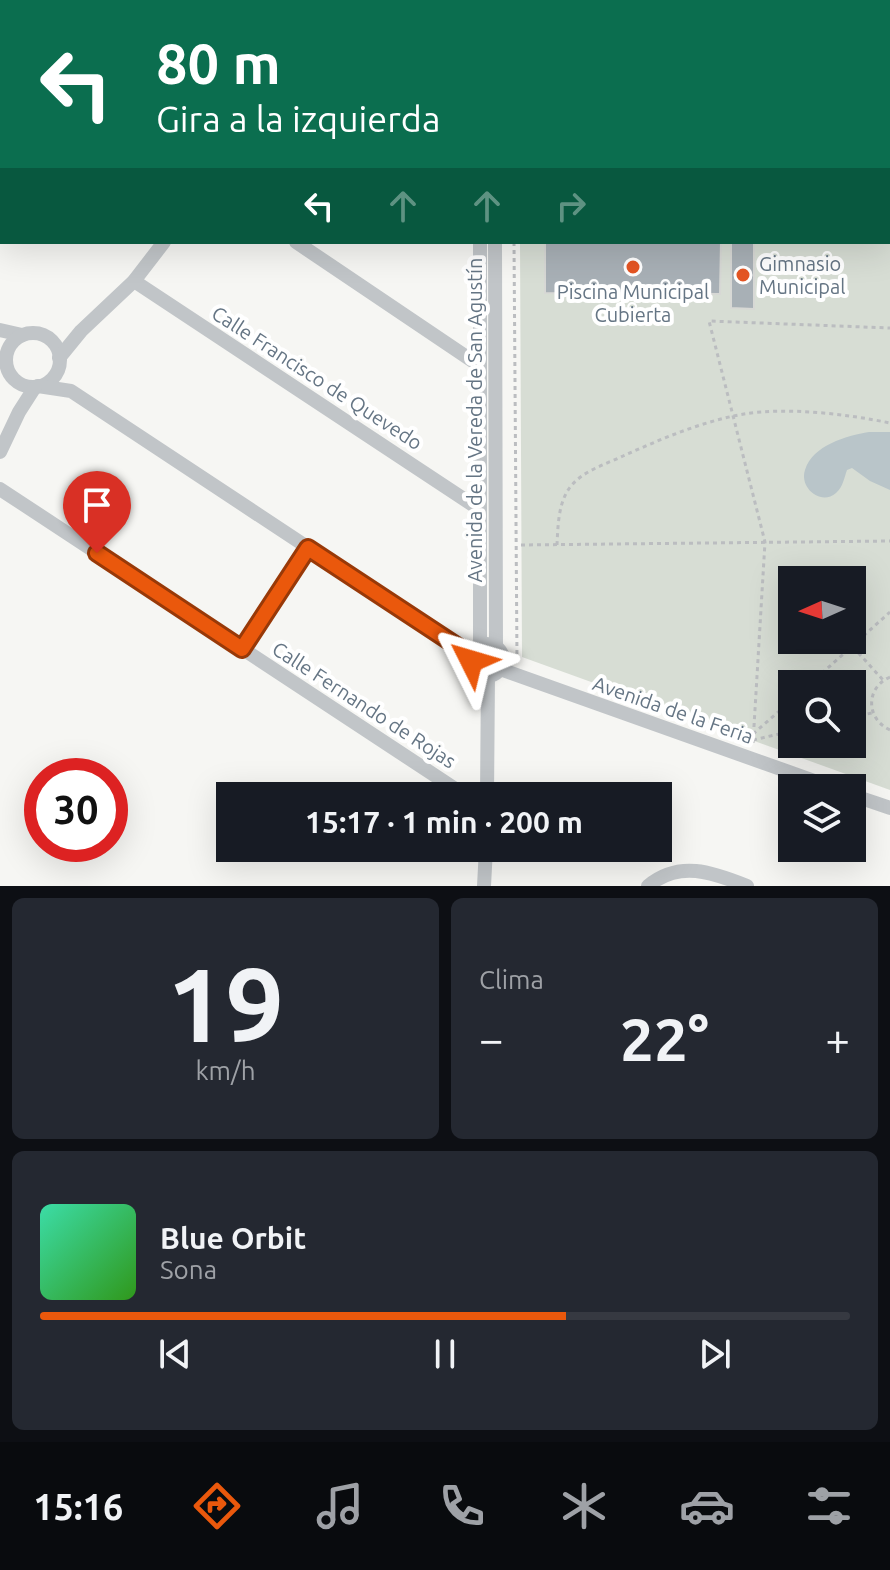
<!DOCTYPE html>
<html lang="es">
<head>
<meta charset="utf-8">
<style>
  :root { --surface:#171b24; --page:#242831; --text:#f1f3f6; --muted:#9ea1a6; --line:#363941; --accent:#ea580c }
  body { margin:0; font-family:Ubuntu,sans-serif; background:var(--page); color:var(--text); height:100vh; display:flex; flex-direction:column; font-size:30px; white-space:nowrap }
  * { box-sizing:border-box; margin:0 }
  p { font-size:26px; color:var(--muted) }
  .icon { flex:none; width:44px; height:44px; fill:none; stroke:currentColor; stroke-width:2; stroke-linecap:round; stroke-linejoin:round }
  .map { position:relative; height:886px; overflow:hidden }
  .sheet { display:flex; flex-direction:column; gap:12px; padding:12px; background:#0d0f14; flex:1 }
  .sheet>* { flex:none }
  .top-card { position:absolute; left:0px; top:0px; width:890px; height:244px; box-shadow:0 8px 32px #0002; background:#0b6e4f; color:#fff; overflow:hidden }
  .needle { width:52px; rotate:267deg }
  .buttons { position:absolute; left:778px; top:566px; display:grid; gap:16px }
  .buttons a { display:grid; place-items:center; width:88px; height:88px; border-radius:0px; background:var(--surface); box-shadow:0 8px 32px #0002; font-size:40px }
  .speed { position:absolute; left:24px; top:758px; display:flex; gap:16px; font-size:40px; font-weight:700; text-align:center }
  .speed>* { display:grid; place-content:center; width:104px; height:104px; border-radius:50%; background:var(--surface); box-shadow:0 8px 32px #0002; line-height:1 }
  .speed .limit { border:12px solid #d22; background:#fff; color:#111 }
  .pin { position:absolute; display:grid; place-items:center; width:68px; height:68px; color:#fff; margin:-82px -34px; border-radius:50% 50% 50% 0; rotate:-45deg; box-shadow:0 0 8px #0007 }
  .pin .icon { rotate:45deg }
  .me { position:absolute; width:88px; margin:-44px; rotate:310deg; stroke-linejoin:round; filter:drop-shadow(0 0 6px #0008) }
  .turn { display:flex; align-items:center; gap:28px; height:168px; padding:0 24px; font-size:36px }
  .turn .icon { width:104px; height:104px; stroke-width:2.5 }
  .turn b { display:block; font-size:56px; line-height:68px }
  .lanes { display:flex; align-items:center; height:76px; padding:0 24px; background:#0003; justify-content:center; gap:40px; direction:ltr }
  .lanes .off { opacity:.35 }
  .big { font-size:60px; font-weight:600; line-height:1.1 }
  .sheet .widget { flex:1; display:flex; flex-direction:column; justify-content:center; gap:12px; min-width:0; padding:0 28px; border-radius:12px; background:var(--page) }
  .sheet .dial { align-items:center; gap:0 }
  .dial b { font-size:104px; line-height:1 }
  .song { display:flex; align-items:center; gap:24px }
  .cover { width:96px; height:96px; border-radius:12px; background:linear-gradient(135deg,hsl(160 70% 55%),hsl(110 70% 35%)) }
  .played { height:8px; border-radius:4px; background:linear-gradient(90deg,var(--accent) 65%,var(--line) 65%) }
  .keys { display:flex; justify-content:space-around; direction:ltr }
  .heat { display:flex; justify-content:space-between; align-items:center; font-size:44px; direction:ltr }
  .sheet .tiles { flex:1; display:grid; gap:12px; grid-template-columns:1fr 1fr }
  .widget:last-child { grid-column:span 2 }
  .trip { position:absolute; left:216px; top:782px; width:456px; height:80px; border-radius:0px; background:var(--surface); box-shadow:0 8px 32px #0002; font-weight:600; line-height:80px; text-align:center }
  .tab-bar { display:flex; height:128px; justify-content:space-around; align-items:center; background:#090b0e; color:var(--muted) }
  .tab-bar .icon { width:56px; height:56px }
  .tab-bar .active { color:var(--accent) }
  .tab-bar b { font-size:36px; color:var(--text) }
  .map>svg:first-child { display:block }
  .green { fill:#d7ddd4; fill-rule:evenodd }
  .water { fill:#b9c5c9 }
  .building { fill:#a8b0b6; stroke:#d7d8d5; stroke-width:2 }
  .lines { fill:none; stroke-linecap:round; stroke-linejoin:round }
  .path { stroke:#bbbdc0; stroke-width:3; stroke-dasharray:4 4; stroke-linecap:butt }
  .street { stroke:#c1c5c8; stroke-width:14 }
  .route-casing { stroke:#983908; stroke-width:20 }
  .route { stroke:#ea580c; stroke-width:14 }
  .poi-dot { fill:#e55523; stroke:#fff; stroke-width:3 }
  .labels { text-anchor:middle; stroke-width:8; stroke-linejoin:round; paint-order:stroke }
  .poi-label { font-size:20px; fill:#657584; stroke:#fff; text-anchor:start }
  .street-label { font-size:20px; fill:#657584; stroke:#fff }
</style>
</head>
<body>
<div class="map">
<svg width="890" height="886" viewBox="0 0 890 886">
  <rect width="100%" height="100%" fill="#f6f6f3"/>
  <path class="green" d="M853,0H890V790L522,657L520,242H888V2ZM792,580H852V640H792ZM792,684H852V744H792Z"/>
  <path class="water" d="M869,432H890V490L870,481L852,468L847,470C844,478 843,487 836,493C821,506 799,488 805,470C813,445 846,436 869,432Z"/>
  <g class="building">
    <path d="M885,0H890V118L888,2Z"/>
    <path d="M545,242H721L720,294L545,293Z"/>
    <path d="M731,242H754V309L731,308Z"/>
  </g>
  <g class="lines">
    <g class="path">
      <path d="M514,242L517,660"/>
      <path d="M521,545L890,541"/>
      <path d="M557,545C558,526 558,502 571,486C583,471 606,464 623,456C661,439 703,421 744,414C788,407 847,414 890,423"/>
      <path d="M853,647L883,680"/>
      <path d="M890,677C865,688 866,719 890,730"/>
      <path d="M810,684L890,612"/>
      <path d="M852,717L872,713"/>
      <path d="M753,734L792,700"/>
      <path d="M753,740L792,731"/>
      <path d="M753,743L765,542L709,321L890,328"/>
    </g>
    <g class="street">
      <path d="M412,0L420,2"/>
      <path d="M330,2L331,0"/>
      <path d="M515,2V0"/>
      <path d="M532,2V0"/>
      <path d="M296,242L480,366"/>
      <path d="M480,242V646"/>
      <path d="M495,242L496,647"/>
      <path d="M134,281L479,509"/>
      <path d="M0,330L22,335"/>
      <circle cx="33" cy="360" r="27"/>
      <path d="M59,358L81,331L134,281L164,242"/>
      <path d="M38,386L71,391L472,656"/>
      <path d="M0,452L19,412L35,387"/>
      <path d="M0,489L466,796"/>
      <circle cx="487" cy="660" r="16"/>
      <path d="M242,649L308,548"/>
      <path d="M500,669L834,788"/>
      <path d="M852,795L890,808"/>
      <path d="M487,796L488,675"/>
      <path d="M484,886L486,848"/>
      <path d="M648,886C679,860 712,872 747,886"/>
    </g>
  </g>
  <g class="lines">
    <g class="route-casing">
      <path id="route" d="M97,553L242,649L308,548L472,656L471,661"/>
    </g>
    <use href="#route" class="route"/>
  </g>
  <g class="poi-dot">
    <circle cx="633" cy="267" r="8"/>
    <circle cx="743" cy="275" r="8"/>
  </g>
  <g class="labels">
    <g class="poi-label">
      <text x="759" y="271">Gimnasio<tspan x="759" dy="23">Municipal</tspan></text>
      <text x="633" y="299" text-anchor="middle">Piscina Municipal<tspan x="633" dy="23">Cubierta</tspan></text>
    </g>
    <g class="street-label">
      <text transform="translate(317 378) rotate(33)" y="7">Calle Francisco de Quevedo</text>
      <text transform="translate(475 420) rotate(-90)" y="7">Avenida de la Vereda de San Agustín</text>
      <text transform="translate(364 705) rotate(33)" y="7">Calle Fernando de Rojas</text>
      <text transform="translate(673 710) rotate(19)" y="7">Avenida de la Feria</text>
    </g>
  </g>
</svg>
<div class="buttons">
<a><svg class="needle" viewBox="-14 -14 28 28"><path d="M0-13l5 13h-10z" fill="#e53935"/><path d="M0 13l5-13h-10z" fill="#9ea1a6"/></svg></a>
<a><svg class="icon" aria-label="search" viewBox="0 0 24 24"><circle cx="10" cy="10" r="6"/><path d="M15 15l6 6"/></svg></a>
<a><svg class="icon" aria-label="layers" viewBox="0 0 24 24"><path d="M12 4l9 5-9 5-9-5zM3 14l9 5 9-5"/></svg></a>
</div>
<div class="speed"><div class="limit">30</div></div>
<div class="pin" style="left:97px;top:553px;background:#d93025"><svg class="icon" aria-label="arrive" viewBox="0 0 24 24"><path d="M6 21V4h12l-3 4 3 4H6"/></svg></div>
<svg class="me" style="left:471px;top:661px" viewBox="-20 -20 40 40"><path d="M0-17L14 15 0 8-14 15z" fill="#ea580c" stroke="#fff" stroke-width="4"/></svg>
<div class="trip">15:17 · 1 min · 200 m</div>
<div class="top-card">
<div class="turn"><svg class="icon" aria-label="left" viewBox="0 0 24 24"><path d="M17 20v-9H6M10 6l-5 5 5 5"/></svg><div><b>80 m</b>Gira a la izquierda</div></div>
<div class="lanes"><svg class="icon" aria-label="left" viewBox="0 0 24 24"><path d="M17 20v-9H6M10 6l-5 5 5 5"/></svg><svg class="icon off" aria-label="ahead" viewBox="0 0 24 24"><path d="M12 20V5M6 11l6-6 6 6"/></svg><svg class="icon off" aria-label="ahead" viewBox="0 0 24 24"><path d="M12 20V5M6 11l6-6 6 6"/></svg><svg class="icon off" aria-label="right" viewBox="0 0 24 24"><path d="M7 20v-9h11M14 6l5 5-5 5"/></svg></div>
</div>
</div>
<section class="sheet">
<div class="tiles">
<div class="widget dial"><b>19</b><p>km/h</p></div>
<div class="widget"><p>Clima</p>
<div class="heat"><a>−</a><b class="big">22°</b><a>+</a></div>
</div>
<div class="widget">
<div class="song"><i class="cover"></i><div><b>Blue Orbit</b><p>Sona</p></div></div>
<div class="played"></div>
<div class="keys"><svg class="icon" aria-label="previous" viewBox="0 0 24 24"><path d="M18 5L8 12l10 7zM5 5v14"/></svg><svg class="icon" aria-label="pause" viewBox="0 0 24 24"><path d="M8 5v14M16 5v14"/></svg><svg class="icon" aria-label="next" viewBox="0 0 24 24"><path d="M6 5l10 7-10 7zM19 5v14"/></svg></div>
</div>
</div>
</section>
<nav class="tab-bar">
<b>15:16</b>
<svg class="icon active" aria-label="directions" viewBox="0 0 24 24"><path d="M12 3l9 9-9 9-9-9zM9 14v-3h6M13 9l2 2-2 2"/></svg>
<svg class="icon" aria-label="music" viewBox="0 0 24 24"><path d="M9 18V5l10-2v13"/><circle cx="6" cy="18" r="3"/><circle cx="16" cy="16" r="3"/></svg>
<svg class="icon" aria-label="phone" viewBox="0 0 24 24"><path d="M5 4h4l2 5-3 2q2 4 5 5l2-3 5 2v4C11 20 4 13 5 4z"/></svg>
<svg class="icon" aria-label="climate" viewBox="0 0 24 24"><path d="M12 3v18M4 7l16 10M4 17L20 7"/></svg>
<svg class="icon" aria-label="car" viewBox="0 0 24 24"><path d="M5 17H2v-5l4-1 3-4h7l3 4 3 1v5h-3M9 17h6M6 11h13"/><circle cx="7" cy="17" r="2"/><circle cx="17" cy="17" r="2"/></svg>
<svg class="icon" aria-label="filters" viewBox="0 0 24 24"><path d="M4 7h16M4 17h16"/><circle cx="9" cy="7" r="2"/><circle cx="15" cy="17" r="2"/></svg>
</nav>
</body>
</html>
